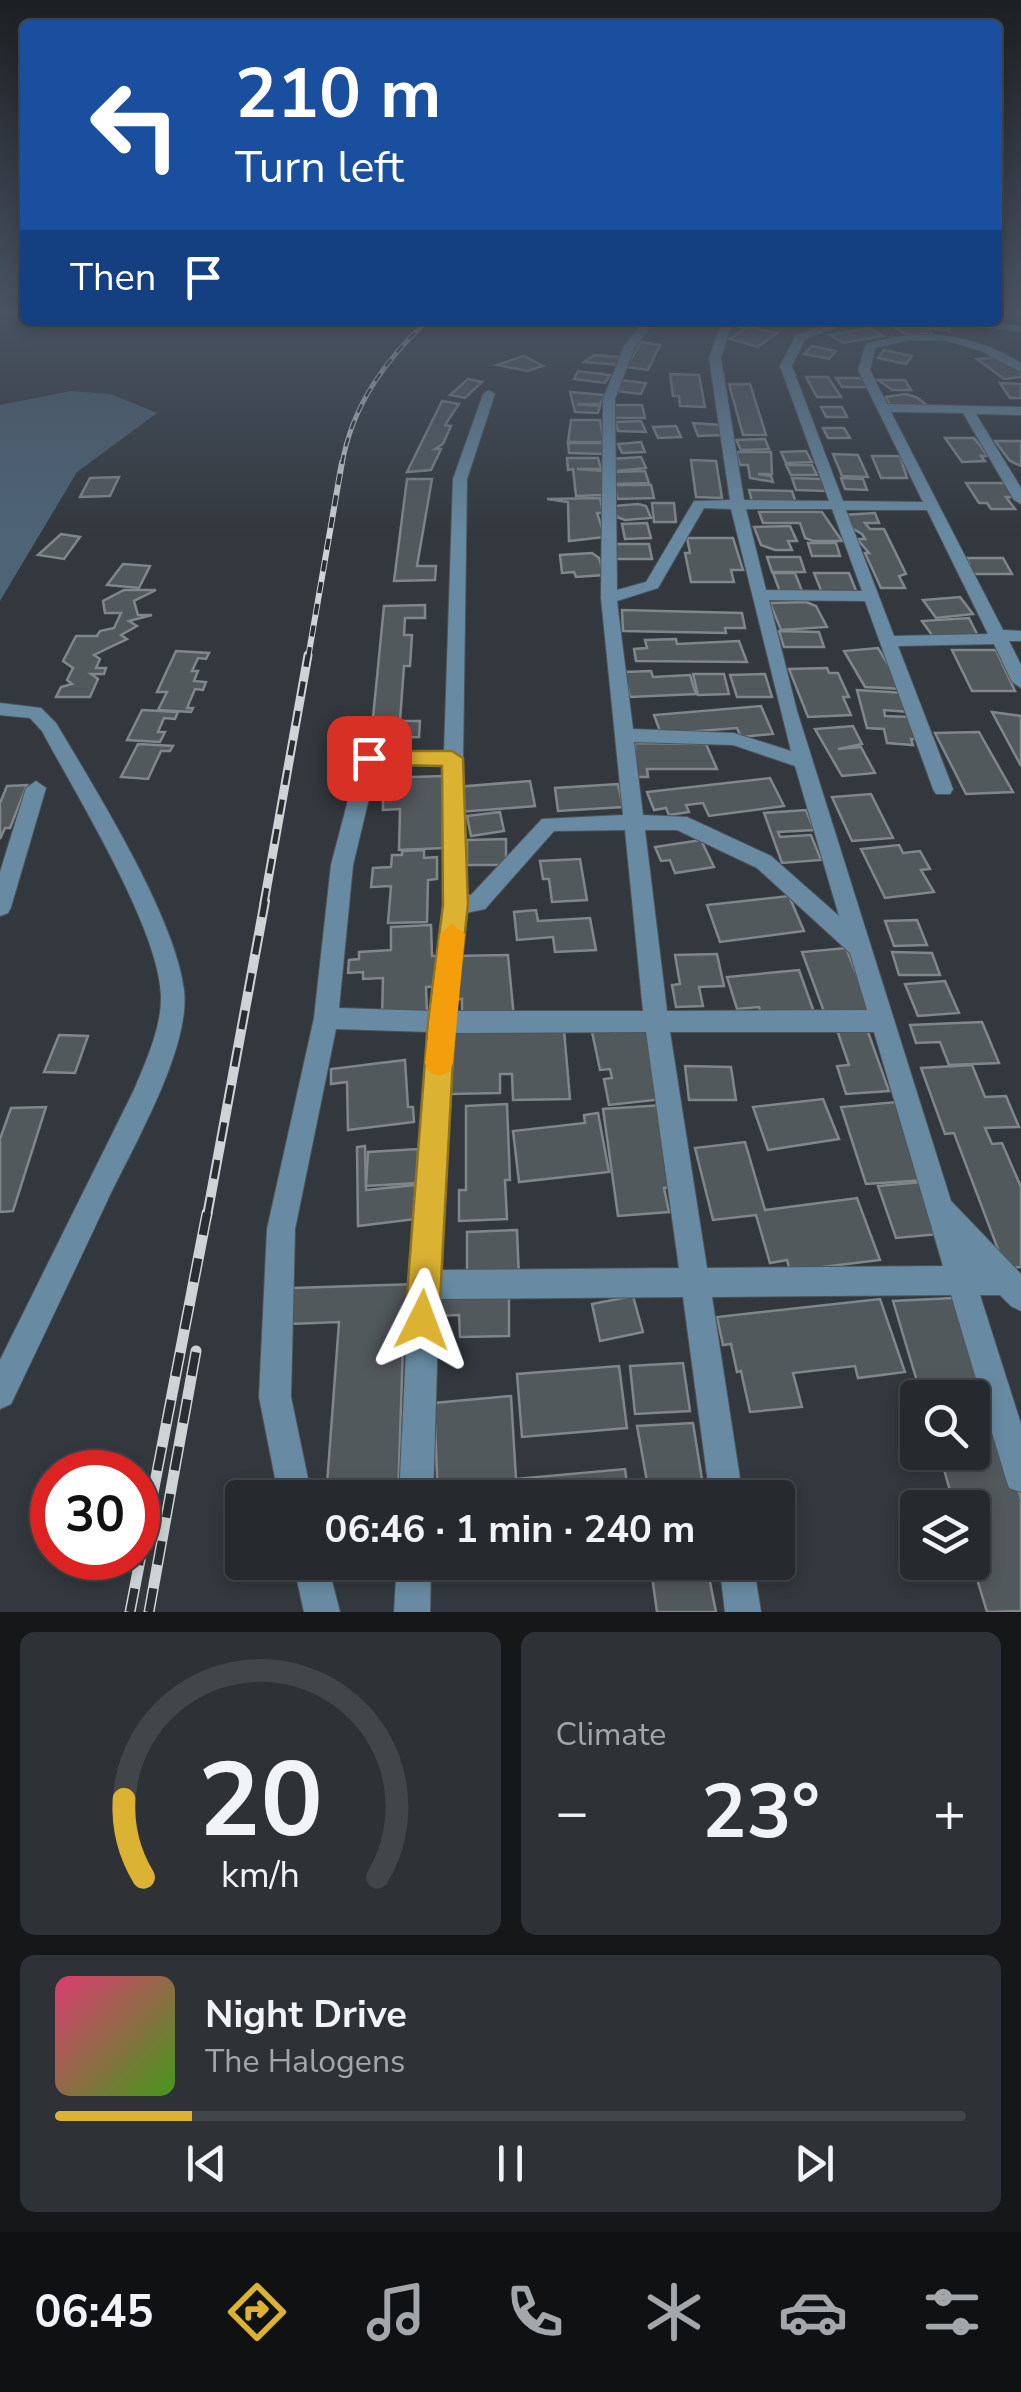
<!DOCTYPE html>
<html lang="en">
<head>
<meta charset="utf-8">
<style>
  :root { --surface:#262a2e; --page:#2e3236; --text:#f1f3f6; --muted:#a4a7aa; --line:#42464a; --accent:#dcb233 }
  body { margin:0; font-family:"Nunito Sans",sans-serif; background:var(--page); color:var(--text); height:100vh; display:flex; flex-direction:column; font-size:38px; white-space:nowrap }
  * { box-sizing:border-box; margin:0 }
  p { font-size:32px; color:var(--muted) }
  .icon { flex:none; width:55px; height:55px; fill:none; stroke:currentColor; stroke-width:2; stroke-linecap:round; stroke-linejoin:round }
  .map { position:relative; height:1612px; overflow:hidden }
  .sheet { display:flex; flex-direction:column; gap:20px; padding:20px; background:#151719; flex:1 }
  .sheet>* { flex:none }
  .top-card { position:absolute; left:20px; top:20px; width:982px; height:305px; border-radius:10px; box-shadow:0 5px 15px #0003,0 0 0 2px var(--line); background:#1a4fa0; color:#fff; overflow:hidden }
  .controls { position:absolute; left:900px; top:1380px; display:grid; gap:20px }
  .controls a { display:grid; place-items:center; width:90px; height:90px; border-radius:10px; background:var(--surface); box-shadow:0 5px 15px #0003,0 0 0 2px var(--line); font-size:50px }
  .speed { position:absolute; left:30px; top:1450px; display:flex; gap:20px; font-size:50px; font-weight:700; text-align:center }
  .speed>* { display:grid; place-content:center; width:130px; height:130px; border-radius:50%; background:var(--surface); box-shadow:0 5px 15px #0003,0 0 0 2px var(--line); line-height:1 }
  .speed .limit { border:15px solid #d22; background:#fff; color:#111 }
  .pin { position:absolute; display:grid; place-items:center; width:85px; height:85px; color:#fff; margin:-42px; border-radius:20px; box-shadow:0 5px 15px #0006 }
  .me { position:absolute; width:110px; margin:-55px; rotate:3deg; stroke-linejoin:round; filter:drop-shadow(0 0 8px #0008) }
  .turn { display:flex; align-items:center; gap:35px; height:210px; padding:0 50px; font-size:45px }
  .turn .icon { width:130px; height:130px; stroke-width:2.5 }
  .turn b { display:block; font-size:70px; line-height:85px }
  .then { display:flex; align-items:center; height:95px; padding:0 50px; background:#0003; gap:20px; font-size:38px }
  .big { font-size:75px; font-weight:700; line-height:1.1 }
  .sheet .tile { flex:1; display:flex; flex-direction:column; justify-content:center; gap:15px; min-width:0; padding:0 35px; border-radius:15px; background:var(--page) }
  .sheet .dial { align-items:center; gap:0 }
  .dial svg { height:260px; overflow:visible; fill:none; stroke:var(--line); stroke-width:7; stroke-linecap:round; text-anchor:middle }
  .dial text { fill:var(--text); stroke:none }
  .song { display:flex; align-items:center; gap:30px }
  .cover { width:120px; height:120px; border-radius:15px; background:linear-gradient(135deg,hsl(340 70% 55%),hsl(100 70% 35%)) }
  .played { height:10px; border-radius:5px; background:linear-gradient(90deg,var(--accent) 15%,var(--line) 15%) }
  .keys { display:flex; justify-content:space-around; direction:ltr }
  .heat { display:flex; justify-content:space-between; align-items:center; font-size:55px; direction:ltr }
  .sheet .tiles { flex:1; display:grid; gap:20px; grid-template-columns:1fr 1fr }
  .tile:last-child { grid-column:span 2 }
  .trip { position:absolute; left:225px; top:1480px; width:570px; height:100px; border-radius:10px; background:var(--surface); box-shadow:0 5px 15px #0003,0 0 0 2px var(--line); font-weight:700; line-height:100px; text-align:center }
  .tabs { display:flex; height:160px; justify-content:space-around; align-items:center; background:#0f1112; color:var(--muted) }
  .tabs .icon { width:70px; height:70px }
  .tabs .current { color:var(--accent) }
  .tabs b { font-size:45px; color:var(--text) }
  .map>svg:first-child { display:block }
  .green { fill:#4d6475 }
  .building { fill:#52595d; stroke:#80878c; stroke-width:2.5 }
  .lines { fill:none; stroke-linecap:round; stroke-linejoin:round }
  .minor-casing { stroke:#4e5459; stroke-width:2 }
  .minor { fill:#688ba3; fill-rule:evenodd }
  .rail-far4-casing { stroke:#ced3d6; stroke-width:5 }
  .rail-far3-casing { stroke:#ced3d6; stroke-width:6 }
  .rail-far2-casing { stroke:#ced3d6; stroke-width:9 }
  .rail-far1-casing { stroke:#ced3d6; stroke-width:10 }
  .rail-casing { stroke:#ced3d6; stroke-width:11 }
  .rail-far4 { stroke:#282e32; stroke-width:2.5; stroke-dasharray:9; stroke-linecap:butt }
  .rail-far3 { stroke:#282e32; stroke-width:4; stroke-dasharray:11; stroke-linecap:butt }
  .rail-far2 { stroke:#282e32; stroke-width:5; stroke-dasharray:15; stroke-linecap:butt }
  .rail-far1 { stroke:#282e32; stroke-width:6; stroke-dasharray:19; stroke-linecap:butt }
  .rail { stroke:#282e32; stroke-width:8; stroke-dasharray:24; stroke-linecap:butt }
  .route { fill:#dcb233; stroke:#8f7421; stroke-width:2.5 }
  .slow { fill:#f59e0b }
</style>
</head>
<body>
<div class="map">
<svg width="1021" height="1612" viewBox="0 0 1021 1612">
  <rect width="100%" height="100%" fill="#32383d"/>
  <path class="green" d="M71,391L111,394L157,413L77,472L0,601V405Z"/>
  <g class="building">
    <path d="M912,322L948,323L950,331L929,328L932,334L907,335L889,324Z"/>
    <path d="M743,325L777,333L758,347L730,339L745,329L740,327Z"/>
    <path d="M870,328L883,336L843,343L830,335Z"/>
    <path d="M641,342L660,345L648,370L626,367Z"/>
    <path d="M812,346L836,351L829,359L804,354Z"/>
    <path d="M884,350L912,356L906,364L878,358Z"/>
    <path d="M594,355L621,357L619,365L584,362Z"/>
    <path d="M524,356L543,366L528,371L497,365Z"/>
    <path d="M1000,357L1021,372V377L1004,379L977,359Z"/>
    <path d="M578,371L610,375L605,383L574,379Z"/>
    <path d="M670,374L699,375L705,407L680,406L679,396H673Z"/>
    <path d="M806,377H828L841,397H817Z"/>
    <path d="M836,378H867L873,387H842Z"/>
    <path d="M468,379L482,382L465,398L450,395Z"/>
    <path d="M619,380L646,383L641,394L615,391Z"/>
    <path d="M878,380H905L911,390H892Z"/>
    <path d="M1000,383L1021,384V398H1010Z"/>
    <path d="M729,384H750L766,435H743Z"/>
    <path d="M570,392L605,395L600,404H577L600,406L598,413L575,412Z"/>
    <path d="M906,394L916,397L931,408L892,407L885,397Z"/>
    <path d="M442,401L459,404L445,425L451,426L443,444L435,449H441L431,470L407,472Z"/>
    <path d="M610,405H642L645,418H612Z"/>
    <path d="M821,407H842L847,417H826Z"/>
    <path d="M571,420H600L604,442H568Z"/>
    <path d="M641,421L646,432L618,431L615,422Z"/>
    <path d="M693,423L721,425L725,435L698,436Z"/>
    <path d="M676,426L681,437L658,438L653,427Z"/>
    <path d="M823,428H844L850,438H828Z"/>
    <path d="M945,438H974L988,456H981L985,461L962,462Z"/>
    <path d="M765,439L769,449L741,450L736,440Z"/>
    <path d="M995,441H1021V466L1010,461Z"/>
    <path d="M641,442L645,452L622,453L618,444Z"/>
    <path d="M568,443H603L604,454L569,453Z"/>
    <path d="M806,451L812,462L786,463L781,452Z"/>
    <path d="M736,452H771L772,474H758L771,476L773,482L750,478L748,465H740Z"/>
    <path d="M833,454L858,455L868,477L842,476Z"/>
    <path d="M872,456H900L907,478H881Z"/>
    <path d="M641,457L646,468L616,471L611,459Z"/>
    <path d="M567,458H598L601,469H577L604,471L602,495L576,496L573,469L568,470Z"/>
    <path d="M691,460L716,461L722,498L696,497Z"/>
    <path d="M786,465H812L817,475H791Z"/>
    <path d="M645,471L649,483L615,484L613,472Z"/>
    <path d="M119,477L110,496L80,497L90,478Z"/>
    <path d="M792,478L822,479L827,491L796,490Z"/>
    <path d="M841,478L863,479L867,490L845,489Z"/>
    <path d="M407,479H432L417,566H436L435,580L394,581Z"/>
    <path d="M966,483H1006L1015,497H1006L1015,509H991L987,503H979Z"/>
    <path d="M615,485H651L654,498L617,499Z"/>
    <path d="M749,490L792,491L796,503L752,501Z"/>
    <path d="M600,498L603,513H597L605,537L569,541L568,502L547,499Z"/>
    <path d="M652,503H674L676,522H654Z"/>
    <path d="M638,504L646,506L651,518L625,520L617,517L613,506Z"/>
    <path d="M759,512H822L842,541H813L805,538L800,523H763Z"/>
    <path d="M875,513L879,523H865L870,529H884L906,574L899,576L905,588H881L865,553H869L857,539H865L862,534L848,526L843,515Z"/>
    <path d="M647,523L651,538L625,539L622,524Z"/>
    <path d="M790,526L797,541H788L792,550H775L761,545L754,527Z"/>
    <path d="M61,534L80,537L64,559L38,555Z"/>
    <path d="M687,538H733L743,570H731L734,582H691L685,553H690Z"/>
    <path d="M808,543H836L840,556H812Z"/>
    <path d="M615,544H649L652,559H611Z"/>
    <path d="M592,553L599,558L604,575L576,577L574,572L562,573L560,555Z"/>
    <path d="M767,557H800L805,572H772Z"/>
    <path d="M966,558H1003L1012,574H967L961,563H969Z"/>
    <path d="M123,564L150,566L139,588L107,585Z"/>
    <path d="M773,573H795L802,591L780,592Z"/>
    <path d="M814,573H849L857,593H822Z"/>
    <path d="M124,590H156L134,601L138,615H152L129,621L137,626L121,635L127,639L94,655L100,659L96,668H106L104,674H91L98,679L90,697H56L61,687L72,684L67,680L73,668L63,661L76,636H97L100,631L114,628L121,613H105L103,601Z"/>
    <path d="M960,597L973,614L936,618L923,600Z"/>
    <path d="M806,602L816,606L827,627L781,630L770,603Z"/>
    <path d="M425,605V618H405L404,635H412L410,666H404L400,721H420L419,737L371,738L384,606Z"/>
    <path d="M622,610L742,613L745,628H725L726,633L623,631Z"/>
    <path d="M969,618L978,636L934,638L922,621Z"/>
    <path d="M779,631L819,632L824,647H784Z"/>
    <path d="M676,639L677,644L739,641L747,662L636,661L634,649L647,648L645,640Z"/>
    <path d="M878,648L889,666L905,689L865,687L844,651Z"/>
    <path d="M952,650H996L1015,691H972Z"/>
    <path d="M176,651L209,653L206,659L198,658L192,671H198L194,681L206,682L203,690L195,689L187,708H193L191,712L158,710L167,692H157Z"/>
    <path d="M827,668L829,673H838L849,697H843L851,715L808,717L789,669Z"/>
    <path d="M651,671L653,677L690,675L696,694L630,697L624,672Z"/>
    <path d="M693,674H724L729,694L698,695Z"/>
    <path d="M765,674L772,697H737L730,675Z"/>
    <path d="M857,690L905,693L910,712L884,710L885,716L910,717L916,739H911L913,745L887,743L884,729L867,728Z"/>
    <path d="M761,706L773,734L741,737L737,728L661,734L654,715Z"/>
    <path d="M142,710L178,712L175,719L164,718L158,732H165L160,742L127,740Z"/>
    <path d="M992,712L1021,716V766Z"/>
    <path d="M853,726L862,744L838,749L861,747L875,773L842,776L815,729Z"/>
    <path d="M979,732L1013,792L966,794L935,733Z"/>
    <path d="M635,743L706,744L717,769H647L648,777H635Z"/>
    <path d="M138,744L173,746L170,751H161L148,779L121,777Z"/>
    <path d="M443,776V848L399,850L400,809L383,810V797H374L375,783L380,778Z"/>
    <path d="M770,778L784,806L709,816L703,803L686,805L689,812L669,815L666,808L654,810L647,792Z"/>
    <path d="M530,781L535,806L459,812L456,787Z"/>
    <path d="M618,784L623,807L558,811L555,788Z"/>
    <path d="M27,785L10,828H5L0,839V803L7,786Z"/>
    <path d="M871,794L893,838L852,841L832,797Z"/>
    <path d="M806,810L814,830L778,832L780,837L811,835L821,860L782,863L764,813Z"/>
    <path d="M500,812L504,831L471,836L467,816Z"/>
    <path d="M506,839V865H467V840Z"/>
    <path d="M701,840L714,867L675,873L670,860L661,861L655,847Z"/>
    <path d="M899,845L903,853L920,851L930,869L921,870L934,892L885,898L861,849Z"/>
    <path d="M424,850V858L437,857V879L428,880L427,922L388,923L391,886L371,887L373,868L391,867L392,855H402V851Z"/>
    <path d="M580,859L587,900L552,902L549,879H543L540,861Z"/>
    <path d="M789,896L804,931L720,942L707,905Z"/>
    <path d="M536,910L538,921L590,918L596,950L555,952L553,937L517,940L514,912Z"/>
    <path d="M917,920L927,945L894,946L885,921Z"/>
    <path d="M431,925L432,956H439L440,986L426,987L427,1014L382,1017L383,978L363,979V972L348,973L349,960L359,959V952L391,950V927Z"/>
    <path d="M846,948L872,1013L826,1017L802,952Z"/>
    <path d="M892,952L932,953L940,975H899Z"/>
    <path d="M717,954L724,986L699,987L703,1006L676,1007L672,985L680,984L675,955Z"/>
    <path d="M508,955L514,1018L462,1019V999L453,1000L454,956Z"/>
    <path d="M799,970L814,1012L762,1017L759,1007L737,1009L727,977Z"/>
    <path d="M945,981L959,1013L918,1016L905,984Z"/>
    <path d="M982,1022L999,1063L949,1065L940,1042L916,1043L910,1025Z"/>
    <path d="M613,1024L615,1032L647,1029L664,1099L609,1105L604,1079L612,1078L610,1069L600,1070L591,1027Z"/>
    <path d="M867,1029L889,1091L846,1094L837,1066L849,1065L837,1030Z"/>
    <path d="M564,1030L570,1099L513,1100L512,1074H500V1093L450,1094V1033Z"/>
    <path d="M59,1035L88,1036L75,1073L44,1072Z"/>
    <path d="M405,1060L408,1107H413L414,1122L348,1130L347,1082L331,1084V1069Z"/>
    <path d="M972,1065L985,1097L1006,1096L1019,1127L985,1128L992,1144L1002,1143L1021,1187V1267L1005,1268L954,1133L945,1134L921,1068Z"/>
    <path d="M685,1066L731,1067L736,1100H689Z"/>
    <path d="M823,1099L839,1139L768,1150L753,1107Z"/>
    <path d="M897,1102L926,1180L866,1184L841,1107Z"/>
    <path d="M507,1104L510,1180H505L507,1219L459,1221V1190H466V1106Z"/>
    <path d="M663,1105L676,1187L664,1188L669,1212L618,1216L603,1109Z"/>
    <path d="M46,1107L13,1211L0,1212V1139L11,1108Z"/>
    <path d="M598,1113L609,1172L519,1182L513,1131L585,1123L584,1115Z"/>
    <path d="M745,1142L765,1210L857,1198L880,1260L790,1271L787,1260L770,1263L756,1215L713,1220L695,1148Z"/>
    <path d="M365,1146L366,1190L415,1185L416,1219L358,1226L357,1147Z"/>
    <path d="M418,1149V1183L366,1186L368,1152Z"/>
    <path d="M922,1182L940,1234L896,1238L878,1186Z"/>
    <path d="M517,1230L519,1279L467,1280V1232Z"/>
    <path d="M417,1284L415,1346H403L398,1498H326L339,1322L290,1324L293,1288Z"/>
    <path d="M509,1291V1336L460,1337L459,1315L434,1316L435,1293Z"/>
    <path d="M633,1296L643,1332L600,1341L592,1304Z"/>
    <path d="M953,1298L1021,1498V1611L987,1612L972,1562V1508H955L939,1452H972V1398H922L893,1301Z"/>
    <path d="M880,1299L905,1372L858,1378L855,1366L793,1373L802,1407L750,1412L741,1371L737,1372L731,1344L723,1345L717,1317Z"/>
    <path d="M683,1363L690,1411L635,1414L630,1366Z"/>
    <path d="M619,1366L627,1428L522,1437L517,1374Z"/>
    <path d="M511,1396L516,1479L625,1469L629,1498H438L434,1403Z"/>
    <path d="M693,1423L705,1498H650L637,1426Z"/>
    <path d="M650,1562H706L716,1612H657Z"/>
  </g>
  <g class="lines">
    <g class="minor-casing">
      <g id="minor">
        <path d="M645,320H656L635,347L615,399L617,590L646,582L694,501L730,500L709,358L719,330L728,320H739L729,331L721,358L744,500L829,501L780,366L796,335L841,320H857L805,339L792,366L843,501L923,502L858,370L866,344C922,328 971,333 1021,363V372L981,351L948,341L910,340L875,348L870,370L887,404L1021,407V415L976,414L1021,488V504L1014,500L963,413L891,412L1003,630L1021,631V641H1009L1021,665V688L1012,682L994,644L898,646L953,789L950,794H936L933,789L865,601L769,600L797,711L951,1201L1021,1274V1311L1011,1306L1000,1295H980L1021,1424V1492L1009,1488L1005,1476L951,1295L712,1297L743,1498H710L683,1297L439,1299L433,1498H399L409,1285L430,1032L336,1029L295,1229L291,1397L312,1498H279L259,1397L267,1229L314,1018L331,865L359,758L369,751L444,752L453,479L483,394L489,390L495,394L467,479L463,759L467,895H471L542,819L623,815L601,598L603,399L624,346ZM704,508L731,509L791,751L734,733L633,729L617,601L658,588ZM746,509H832L862,591L766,590ZM846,510H927L988,634L894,636ZM634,742L733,745L795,766L839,916L771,856L687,817L643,815ZM377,765L444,766L445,905L433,1011L339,1008L353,865ZM625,830L643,1011H457L466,913L485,909L554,831ZM645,830H677L757,868L850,953L867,1010L667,1011ZM646,1032L679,1268L440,1270L455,1033ZM670,1032H874L943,1266L707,1268Z"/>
        <path d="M954,320L1021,326V332L959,323Z"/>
        <path d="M0,703L41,708L56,723C95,789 175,916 184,990C191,1047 134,1145 109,1197C77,1266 44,1335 11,1404L0,1409V1360L134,1090C146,1061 162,1027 161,995C159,928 75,793 42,731L30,718L0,715Z"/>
        <path d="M36,781L46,788L11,907L8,913L0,916V872L26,788Z"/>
        <path d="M293,1562H327L340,1612H304Z"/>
        <path d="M397,1562H431L430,1612H394Z"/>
        <path d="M719,1562H753L761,1612H725Z"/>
      </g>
    </g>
    <use href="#minor" class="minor"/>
    <g class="rail-far4-casing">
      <path id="rail-far4" d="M342,464C352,406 385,360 428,320"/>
    </g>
    <g class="rail-far3-casing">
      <path id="rail-far3" d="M308,658L342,462"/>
    </g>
    <g class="rail-far2-casing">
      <path id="rail-far2" d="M264,903L308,655"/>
    </g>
    <g class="rail-far1-casing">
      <path id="rail-far1" d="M207,1216L265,901"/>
    </g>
    <g class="rail-casing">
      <g id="rail">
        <path d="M130,1612L207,1213"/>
        <path d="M149,1612L196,1351"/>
      </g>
    </g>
    <use href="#rail-far4" class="rail-far4"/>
    <use href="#rail-far3" class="rail-far3"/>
    <use href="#rail-far2" class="rail-far2"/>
    <use href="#rail-far1" class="rail-far1"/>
    <use href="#rail" class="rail"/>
  </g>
  <linearGradient id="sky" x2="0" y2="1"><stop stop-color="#1c1f22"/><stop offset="0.58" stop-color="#495362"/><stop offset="1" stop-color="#495362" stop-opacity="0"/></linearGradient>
  <rect width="1021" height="537" fill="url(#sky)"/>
  <path class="route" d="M369,751H452L463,758L468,905L455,1022L439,1320L434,1332L422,1337L410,1332L405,1320L428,1022L443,905L442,766L361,764L358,758Z"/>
  <path class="slow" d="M452,924L465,934L453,1063L449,1072L439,1076L429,1072L425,1063L440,934Z"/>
</svg>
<div class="controls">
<a><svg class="icon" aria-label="search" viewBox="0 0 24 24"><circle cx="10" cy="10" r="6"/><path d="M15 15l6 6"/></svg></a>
<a><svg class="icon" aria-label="layers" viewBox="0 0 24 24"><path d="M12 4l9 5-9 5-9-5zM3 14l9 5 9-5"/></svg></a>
</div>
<div class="speed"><div class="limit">30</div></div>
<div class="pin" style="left:369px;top:758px;background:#d93025"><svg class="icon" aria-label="arrive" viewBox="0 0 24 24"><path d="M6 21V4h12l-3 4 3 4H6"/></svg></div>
<svg class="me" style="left:422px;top:1320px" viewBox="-20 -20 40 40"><path d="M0-17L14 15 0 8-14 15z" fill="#dcb233" stroke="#fff" stroke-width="4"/></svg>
<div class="trip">06:46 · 1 min · 240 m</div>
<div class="top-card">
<div class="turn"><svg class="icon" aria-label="left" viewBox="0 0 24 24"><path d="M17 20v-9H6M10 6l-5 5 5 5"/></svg><div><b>210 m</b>Turn left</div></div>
<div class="then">Then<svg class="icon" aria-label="arrive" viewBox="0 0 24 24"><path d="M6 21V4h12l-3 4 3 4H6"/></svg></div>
</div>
</div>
<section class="sheet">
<div class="tiles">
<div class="tile dial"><svg viewBox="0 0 100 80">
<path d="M14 69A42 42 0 1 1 86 69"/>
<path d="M14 69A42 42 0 0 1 8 45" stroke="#dcb233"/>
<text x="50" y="56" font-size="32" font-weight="700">20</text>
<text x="50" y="72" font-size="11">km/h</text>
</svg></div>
<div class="tile"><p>Climate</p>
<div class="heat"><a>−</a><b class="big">23°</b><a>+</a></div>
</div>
<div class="tile">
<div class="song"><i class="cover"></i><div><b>Night Drive</b><p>The Halogens</p></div></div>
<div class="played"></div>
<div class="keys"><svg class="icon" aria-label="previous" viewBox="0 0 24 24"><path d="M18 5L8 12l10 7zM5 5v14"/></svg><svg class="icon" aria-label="pause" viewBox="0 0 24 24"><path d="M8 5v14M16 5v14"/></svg><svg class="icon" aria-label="next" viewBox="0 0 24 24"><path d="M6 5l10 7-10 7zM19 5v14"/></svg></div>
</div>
</div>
</section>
<nav class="tabs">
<b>06:45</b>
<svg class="icon current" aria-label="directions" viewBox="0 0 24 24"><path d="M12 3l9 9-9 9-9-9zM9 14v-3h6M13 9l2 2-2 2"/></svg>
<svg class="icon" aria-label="music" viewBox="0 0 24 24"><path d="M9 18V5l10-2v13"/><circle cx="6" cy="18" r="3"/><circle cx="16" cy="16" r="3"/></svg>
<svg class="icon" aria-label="phone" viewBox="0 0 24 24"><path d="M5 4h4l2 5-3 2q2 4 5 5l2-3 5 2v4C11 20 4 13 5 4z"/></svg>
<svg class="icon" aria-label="climate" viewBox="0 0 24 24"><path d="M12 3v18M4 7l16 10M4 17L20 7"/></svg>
<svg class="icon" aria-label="car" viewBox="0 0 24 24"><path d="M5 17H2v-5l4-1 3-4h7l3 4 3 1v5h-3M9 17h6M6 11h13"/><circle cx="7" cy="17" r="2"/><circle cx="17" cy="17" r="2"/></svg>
<svg class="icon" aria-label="filters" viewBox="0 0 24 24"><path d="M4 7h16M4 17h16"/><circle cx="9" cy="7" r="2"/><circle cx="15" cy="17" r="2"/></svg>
</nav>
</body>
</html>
